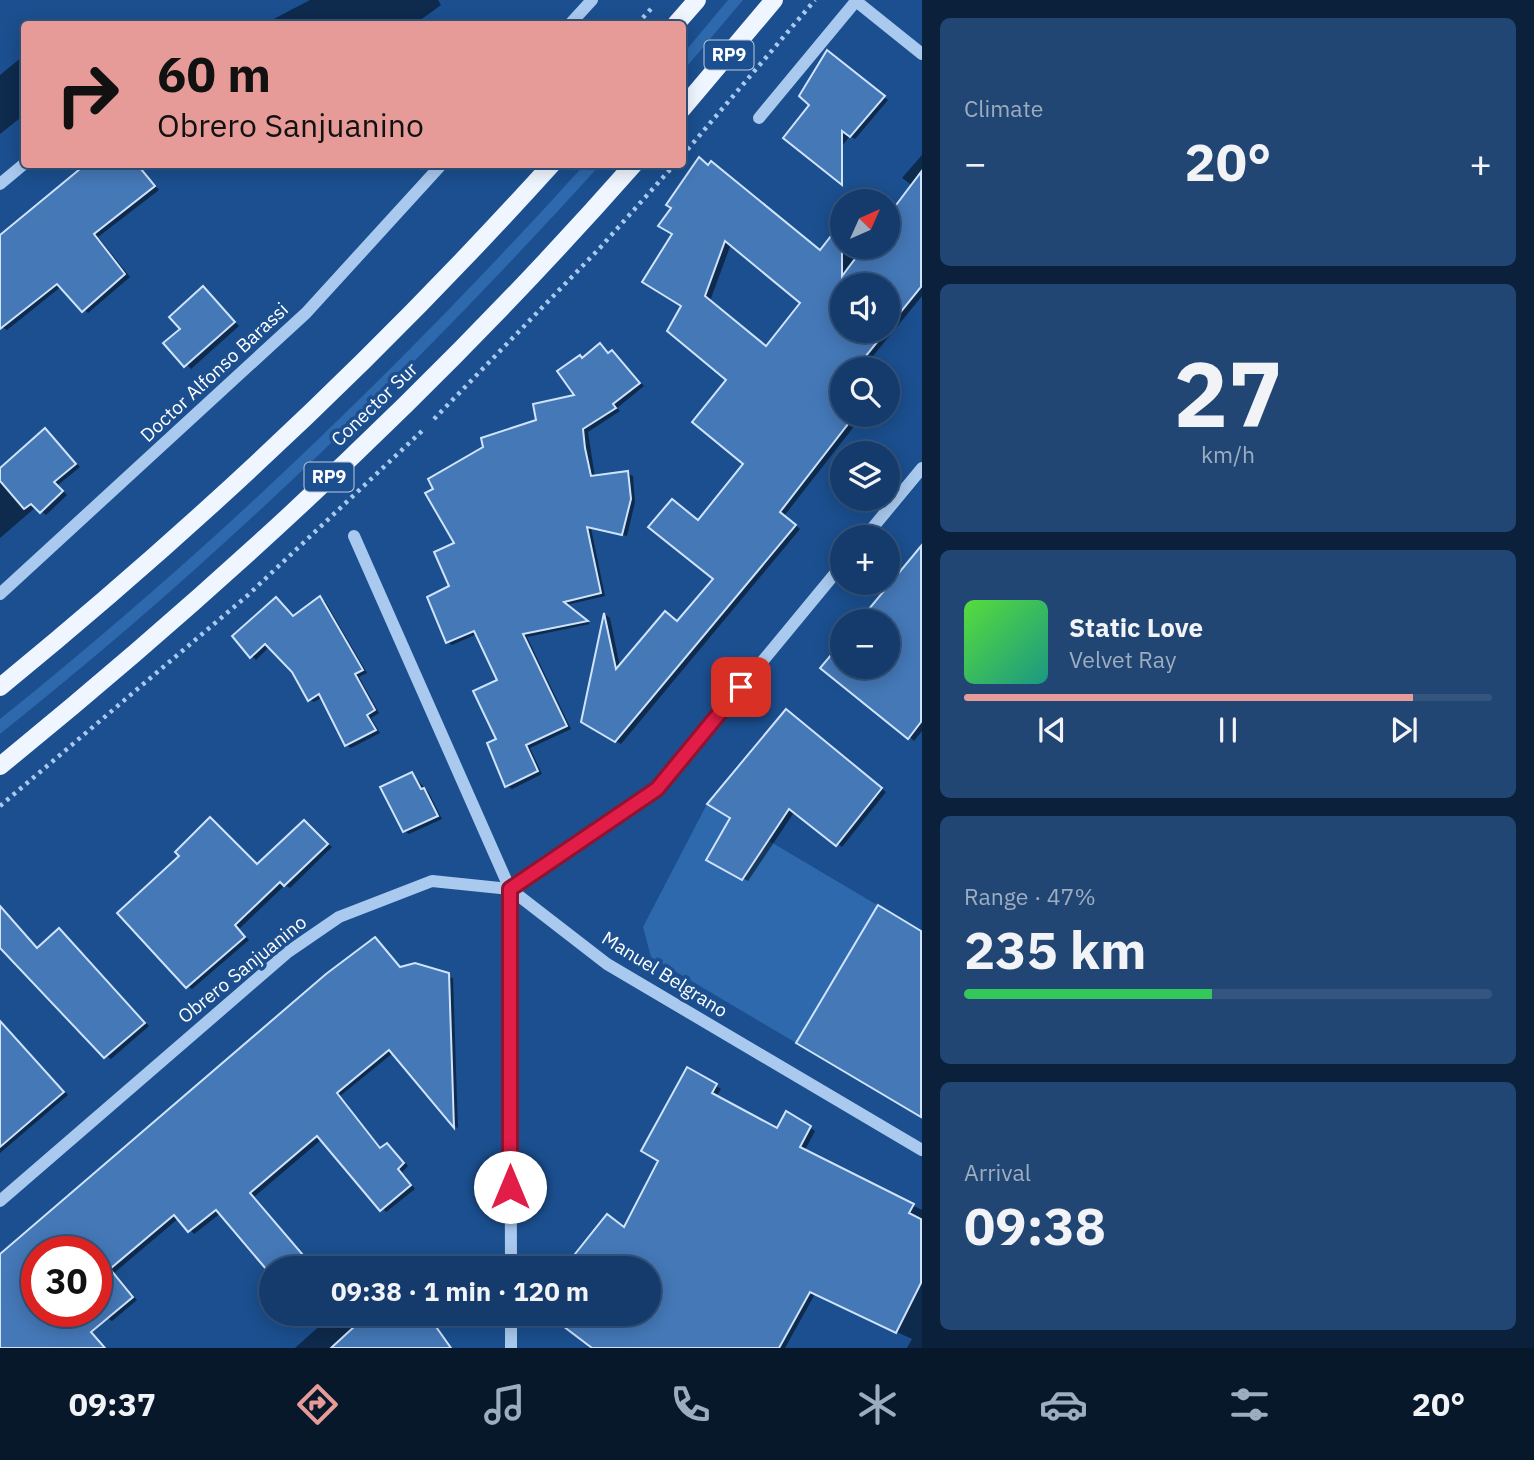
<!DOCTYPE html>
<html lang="en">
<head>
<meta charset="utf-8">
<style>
  :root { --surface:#143b6b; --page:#214673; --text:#f1f3f6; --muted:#9dadc1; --line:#33557e; --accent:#e69b98 }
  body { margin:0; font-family:"IBM Plex Sans",sans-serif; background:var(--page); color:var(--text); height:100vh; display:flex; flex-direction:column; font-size:26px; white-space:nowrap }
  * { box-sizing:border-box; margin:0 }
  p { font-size:23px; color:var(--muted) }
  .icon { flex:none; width:38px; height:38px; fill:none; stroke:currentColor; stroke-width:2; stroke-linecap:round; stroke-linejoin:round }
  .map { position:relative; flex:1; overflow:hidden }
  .sheet { display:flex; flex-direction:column; gap:18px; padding:18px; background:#0b203b; width:612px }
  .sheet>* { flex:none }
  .top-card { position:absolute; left:21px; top:21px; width:665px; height:147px; border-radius:7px; box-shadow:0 4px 18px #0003,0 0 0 2px var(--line); background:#e69b98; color:#111; overflow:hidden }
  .needle { width:46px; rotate:45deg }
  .controls { position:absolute; left:830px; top:189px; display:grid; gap:14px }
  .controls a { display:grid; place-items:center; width:70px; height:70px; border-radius:50%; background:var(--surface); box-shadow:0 4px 18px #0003,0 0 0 2px var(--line); font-size:35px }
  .speed { position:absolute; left:21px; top:1236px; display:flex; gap:14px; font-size:35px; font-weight:700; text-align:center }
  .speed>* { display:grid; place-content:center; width:91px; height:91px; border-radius:50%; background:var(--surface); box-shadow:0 4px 18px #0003,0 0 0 2px var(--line); line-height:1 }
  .speed .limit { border:10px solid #d22; background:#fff; color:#111 }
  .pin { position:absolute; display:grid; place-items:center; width:60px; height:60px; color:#fff; margin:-30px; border-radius:14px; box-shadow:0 4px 10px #0006 }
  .me { position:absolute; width:77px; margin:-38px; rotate:0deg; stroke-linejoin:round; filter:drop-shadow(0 0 5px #0008) }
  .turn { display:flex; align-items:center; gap:24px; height:147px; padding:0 21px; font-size:32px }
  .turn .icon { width:91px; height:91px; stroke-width:2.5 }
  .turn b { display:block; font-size:49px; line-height:60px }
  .big { font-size:52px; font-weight:700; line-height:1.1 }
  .sheet .card { flex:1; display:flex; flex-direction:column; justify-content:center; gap:10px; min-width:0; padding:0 24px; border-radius:10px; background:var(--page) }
  .sheet .dial { align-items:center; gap:0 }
  .dial b { font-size:91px; line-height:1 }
  .song { display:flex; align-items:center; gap:21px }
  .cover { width:84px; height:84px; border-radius:10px; background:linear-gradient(135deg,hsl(110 70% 55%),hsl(170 70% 35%)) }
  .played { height:7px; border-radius:4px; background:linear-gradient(90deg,var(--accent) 85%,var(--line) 85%) }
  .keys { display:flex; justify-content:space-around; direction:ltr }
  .heat { display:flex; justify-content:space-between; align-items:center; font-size:38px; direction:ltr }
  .charge { height:10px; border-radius:5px; background:linear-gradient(90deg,#34c759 47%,var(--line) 0) }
  .trip { position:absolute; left:259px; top:1256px; width:402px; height:70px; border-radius:35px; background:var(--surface); box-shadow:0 4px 18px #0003,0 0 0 2px var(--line); font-weight:700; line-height:70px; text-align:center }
  .tabs { display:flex; height:112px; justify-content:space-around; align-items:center; background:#08182b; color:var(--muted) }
  .tabs .icon { width:49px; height:49px }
  .tabs .current { color:var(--accent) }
  .tabs b { font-size:32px; color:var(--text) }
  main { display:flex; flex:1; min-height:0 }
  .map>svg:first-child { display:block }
  .green { fill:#2e69ad }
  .shadow { fill:#0007; fill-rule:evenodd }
  .building { fill:#4478b7; stroke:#cfe3fa; stroke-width:2; fill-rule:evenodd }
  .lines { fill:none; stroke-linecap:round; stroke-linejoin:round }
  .path { stroke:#a9c9ee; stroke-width:4.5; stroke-dasharray:3.5 5; stroke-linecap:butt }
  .minor { stroke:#a9c9ee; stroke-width:12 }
  .major { stroke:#f0f6ff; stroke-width:18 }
  .route-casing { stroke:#92132f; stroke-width:18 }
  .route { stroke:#e11d48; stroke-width:12 }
  .labels { text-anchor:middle; stroke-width:7; stroke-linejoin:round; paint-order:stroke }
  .shield { fill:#1b4f8f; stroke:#bbcadd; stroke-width:2 }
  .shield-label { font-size:18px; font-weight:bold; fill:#fff }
  .street-label { font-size:19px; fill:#fff; stroke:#1b4f8f }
</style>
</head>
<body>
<main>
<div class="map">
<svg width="922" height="1348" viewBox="0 0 922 1348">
  <rect width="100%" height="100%" fill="#1b4f8f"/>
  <g class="green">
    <path d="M728,0H743L683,71V54Z"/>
    <path d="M585,164L600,165C415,369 215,563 0,734V719C209,552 405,363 585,164Z"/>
    <path d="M707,804L921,931V1117L651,957L643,927Z"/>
  </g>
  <g class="shadow">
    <path d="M310,0H438L441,5L415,24L268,22Z"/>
    <path d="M832,55L888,100L855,139L850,136L824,168L812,105Z"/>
    <path d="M22,57L24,115L0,134V75Z"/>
    <path d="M922,155V296L869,361L879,369H842V415H863L784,516L800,529L621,744L583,721L606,615L610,618L620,667L678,623L715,579L699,522L746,464L729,380L684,306L674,234L703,163L821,252L842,247H887L913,186L902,178ZM731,244L802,302L767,347L710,301ZM842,285H887V331H842Z"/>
    <path d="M137,164L159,190L98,237L130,277L88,313L62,286L7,330L2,327L0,238Z"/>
    <path d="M203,288L239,326L191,369L166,344L182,329Z"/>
    <path d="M600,345L610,354L617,355L644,386L617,408L620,411L588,432L595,477L628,473L633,476L635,502L627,536L591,528L605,596L566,605L590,624L527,637L571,729L530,748L542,774L512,789L507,786L499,681L477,634L452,645L447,642L457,544L538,422L577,397L583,359Z"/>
    <path d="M46,430L80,467L58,485L67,495L46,515L36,507L0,538V474Z"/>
    <path d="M922,549V731L914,741L842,667H887V621H861Z"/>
    <path d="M320,598L325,601L367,673L359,677L379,713L371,718L380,733L351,748L346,745L323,697L314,702L309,699L293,671L270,646L256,660L234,637L276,599L294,617Z"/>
    <path d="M791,714L886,792L842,847L795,811L748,881L708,859Z"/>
    <path d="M412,774L429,793L442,819L409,834L404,831Z"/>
    <path d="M215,822L259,866L304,822L332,847L290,888L285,885L239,929L249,940L192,989L187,986L181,857Z"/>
    <path d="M878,908L922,933V1115L798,1042Z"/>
    <path d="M19,930L39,949L59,930L64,933L149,1026L111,1059L106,1056Z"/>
    <path d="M375,939L402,968L453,978L458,1129L393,1053L340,1096L382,1149L387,1145L392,1148L408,1166L402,1172L415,1189L386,1212L322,1139L254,1197L314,1269H271V1272L221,1213L194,1234L179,1218L114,1273L137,1300L112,1321L107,1318L96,1251H37V1311H82L53,1336L63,1348H0V1257Z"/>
    <path d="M0,1021L68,1095L0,1153Z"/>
    <path d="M688,1069L721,1089L716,1097L777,1131L787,1113L815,1131L804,1152L922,1210V1348H907L912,1339L815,1294L785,1348H595L649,1314V1269L625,1229L661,1160Z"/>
    <path d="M333,1314H428L452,1348H295Z"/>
  </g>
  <g class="building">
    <path d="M827,50L885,96L850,137L842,131V185L783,138L809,105L799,96Z"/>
    <path d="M699,157L708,165L711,161L820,250L842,222V276L864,247H887V217L921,172V287L887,329V285H842V331H886L865,357L880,369H842V415H855L780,512L796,525L615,742L581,722L604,613L616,669L665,611L677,621L713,579L648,527L672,499L698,520L743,464L692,422L726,380L667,331L681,306L642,282L672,234L658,226L671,208L666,205ZM725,241L800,303L766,346L705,296Z"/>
    <path d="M86,164H137L155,186L94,234L125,274L82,312L57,284L0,329V235Z"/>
    <path d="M203,286L235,322L184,367L163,343L180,329L169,317Z"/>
    <path d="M600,343L608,353L612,350L640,383L613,404L616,408L583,429L585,448L591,476L628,471L631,499L622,535L587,527L601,593L564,602L588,621L523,634L567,726L526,745L538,771L505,787L487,743L496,739L473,691L497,680L474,631L446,643L427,597L449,586L434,552L454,543L425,493L433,489L428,479L483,447L481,438L536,420L533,404L574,395L557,371L580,355L582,358Z"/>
    <path d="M45,428L76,464L54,482L63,491L40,513L31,504L24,509L0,481V468Z"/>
    <path d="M921,546V722L908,739L820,668L842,642V667H887V621H859Z"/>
    <path d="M320,596L363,670L355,674L375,710L367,715L376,730L345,746L319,694L308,701L292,672L265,644L250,658L232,636L276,597L293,616Z"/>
    <path d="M786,709L882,788L836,846L789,809L742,880L706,860L730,818L707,804Z"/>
    <path d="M412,772L421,789L424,788L438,816L403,832L380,787Z"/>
    <path d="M210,817L257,864L304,820L328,844L284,886L280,882L235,925L245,937L186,988L117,913L179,856L175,852Z"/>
    <path d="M878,905L921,931V1117L796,1043Z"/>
    <path d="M0,906L37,948L59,928L145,1023L104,1058L0,948Z"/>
    <path d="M375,937L400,967L415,963L449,973L454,1128L389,1050L337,1093L380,1148L387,1143L404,1163L398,1169L411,1185L380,1211L317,1136L250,1193L315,1269H266L216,1210L188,1232L174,1215L110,1269L133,1297L91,1332L105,1348H0V1254L326,974ZM37,1251H96V1311H37Z"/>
    <path d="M0,1021L64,1092L0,1147Z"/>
    <path d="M687,1067L717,1084L712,1093L777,1128L786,1111L811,1126L800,1147L914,1204L909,1213L921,1219V1283L896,1333L810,1292L779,1348H592L563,1326L572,1314H649V1269H573L567,1264L607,1214L624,1227L658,1161L641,1151Z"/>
    <path d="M368,1314H427L451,1348H331Z"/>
  </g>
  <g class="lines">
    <g class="path">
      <path d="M637,24L651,9"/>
      <path d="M682,156L815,0"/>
      <path d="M434,419L598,250L675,164"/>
      <path d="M0,806L248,595L423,430"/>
    </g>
    <g class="minor">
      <path d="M570,24L592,0"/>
      <path d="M759,118L856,1L922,54"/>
      <path d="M0,184L24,164"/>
      <path d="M354,536L510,889L607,964L922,1150"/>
      <path d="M865,537L922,468"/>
      <path d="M0,594L306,313L442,164"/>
      <path d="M510,889L511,1269"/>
      <path d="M0,1201L288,952L339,917L432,881L510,889L657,789L842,565"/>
      <path d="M511,1314V1348"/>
    </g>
    <g class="major">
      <path d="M676,24L697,0"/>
      <path d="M682,109L774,0"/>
      <path d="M0,687C196,527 382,352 552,164"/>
      <path d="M0,766C226,582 441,383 634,164"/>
    </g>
  </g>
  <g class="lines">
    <g class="route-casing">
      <path id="route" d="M510,1187V889L657,789L741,687"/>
    </g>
    <use href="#route" class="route"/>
  </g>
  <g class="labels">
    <g class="shield">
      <rect x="704.5" y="40.5" width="49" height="29" rx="5"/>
      <rect x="304.5" y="462.5" width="49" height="29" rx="5"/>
    </g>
    <g class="shield-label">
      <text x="729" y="61">RP9</text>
      <text x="329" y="483">RP9</text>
    </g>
    <g class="street-label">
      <text transform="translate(214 372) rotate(-43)" y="7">Doctor Alfonso Barassi</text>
      <text transform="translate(374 404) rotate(-44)" y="7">Conector Sur</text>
      <text transform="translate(242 969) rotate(-39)" y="7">Obrero Sanjuanino</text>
      <text transform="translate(665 974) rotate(32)" y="7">Manuel Belgrano</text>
    </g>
  </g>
</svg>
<div class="controls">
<a><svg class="needle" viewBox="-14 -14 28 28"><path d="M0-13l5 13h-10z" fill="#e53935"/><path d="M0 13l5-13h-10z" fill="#9dadc1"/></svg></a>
<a><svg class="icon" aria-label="sound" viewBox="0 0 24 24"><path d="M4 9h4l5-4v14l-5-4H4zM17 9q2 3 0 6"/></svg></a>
<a><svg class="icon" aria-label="search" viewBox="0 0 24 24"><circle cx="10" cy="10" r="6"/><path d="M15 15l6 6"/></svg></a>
<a><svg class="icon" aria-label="layers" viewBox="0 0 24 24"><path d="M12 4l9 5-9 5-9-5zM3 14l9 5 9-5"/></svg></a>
<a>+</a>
<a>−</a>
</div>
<div class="speed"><div class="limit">30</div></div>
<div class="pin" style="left:741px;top:687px;background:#d93025"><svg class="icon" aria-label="arrive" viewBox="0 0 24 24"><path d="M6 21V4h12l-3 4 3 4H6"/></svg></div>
<svg class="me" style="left:510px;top:1187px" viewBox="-20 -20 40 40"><circle r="19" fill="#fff"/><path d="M0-13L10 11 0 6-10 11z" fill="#e11d48"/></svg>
<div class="trip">09:38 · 1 min · 120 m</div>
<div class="top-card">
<div class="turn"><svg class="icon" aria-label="right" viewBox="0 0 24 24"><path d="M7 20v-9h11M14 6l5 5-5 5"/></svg><div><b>60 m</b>Obrero Sanjuanino</div></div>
</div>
</div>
<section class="sheet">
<div class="card"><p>Climate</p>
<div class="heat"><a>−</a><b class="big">20°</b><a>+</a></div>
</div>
<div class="card dial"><b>27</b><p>km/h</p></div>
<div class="card">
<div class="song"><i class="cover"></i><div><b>Static Love</b><p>Velvet Ray</p></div></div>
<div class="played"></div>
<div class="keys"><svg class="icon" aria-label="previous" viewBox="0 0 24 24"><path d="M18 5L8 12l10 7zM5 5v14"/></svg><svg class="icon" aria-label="pause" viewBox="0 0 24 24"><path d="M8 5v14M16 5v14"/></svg><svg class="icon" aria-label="next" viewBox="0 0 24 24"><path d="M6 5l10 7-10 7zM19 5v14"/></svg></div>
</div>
<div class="card"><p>Range · 47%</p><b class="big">235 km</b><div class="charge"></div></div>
<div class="card"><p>Arrival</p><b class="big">09:38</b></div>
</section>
</main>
<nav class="tabs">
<b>09:37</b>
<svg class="icon current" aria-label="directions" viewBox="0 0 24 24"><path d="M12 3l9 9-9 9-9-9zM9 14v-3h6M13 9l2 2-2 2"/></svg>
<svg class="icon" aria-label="music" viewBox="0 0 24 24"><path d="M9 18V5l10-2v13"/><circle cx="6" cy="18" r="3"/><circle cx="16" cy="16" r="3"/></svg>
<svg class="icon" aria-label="phone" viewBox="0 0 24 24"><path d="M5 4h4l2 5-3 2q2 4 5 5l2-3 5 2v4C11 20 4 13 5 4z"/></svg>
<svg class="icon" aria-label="climate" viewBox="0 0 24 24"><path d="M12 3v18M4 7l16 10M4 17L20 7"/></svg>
<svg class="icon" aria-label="car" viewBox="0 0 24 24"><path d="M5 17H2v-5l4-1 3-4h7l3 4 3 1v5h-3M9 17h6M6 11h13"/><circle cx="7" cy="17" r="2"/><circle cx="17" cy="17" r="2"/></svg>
<svg class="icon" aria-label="filters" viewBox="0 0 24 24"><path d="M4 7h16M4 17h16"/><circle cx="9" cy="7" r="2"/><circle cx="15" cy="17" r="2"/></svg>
<b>20°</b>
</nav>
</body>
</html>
